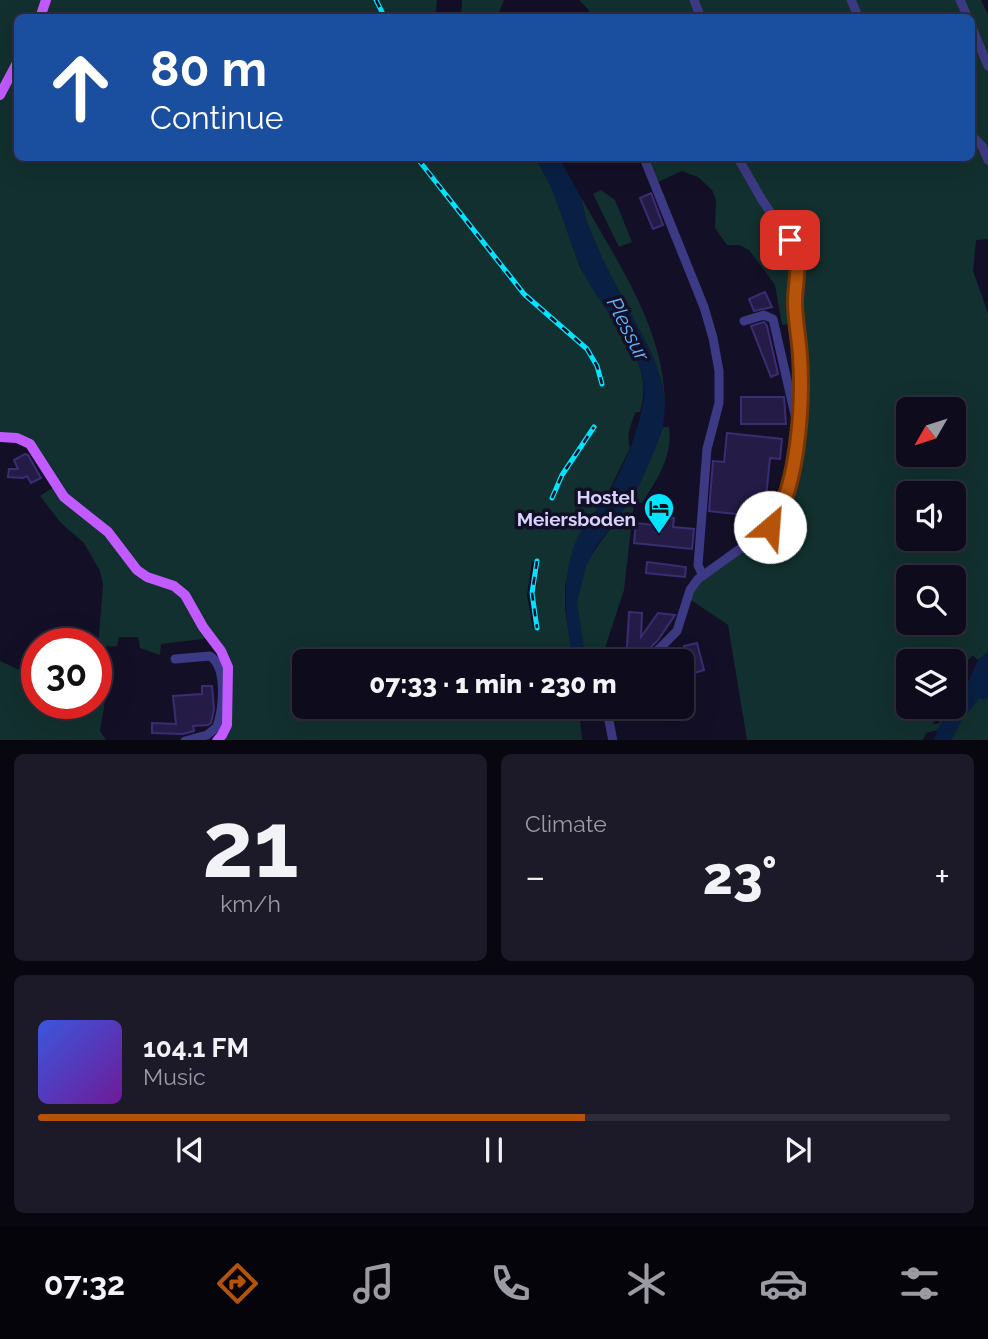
<!DOCTYPE html>
<html lang="en">
<head>
<meta charset="utf-8">
<style>
  :root { --surface:#0e0b1c; --page:#1c1929; --text:#f1f3f6; --muted:#9b9ba3; --line:#2e2b3b; --accent:#b45309 }
  body { margin:0; font-family:Raleway,sans-serif; background:var(--page); color:var(--text); height:100vh; display:flex; flex-direction:column; font-size:26px; white-space:nowrap }
  * { box-sizing:border-box; margin:0 }
  p { font-size:23px; color:var(--muted) }
  .icon { flex:none; width:38px; height:38px; fill:none; stroke:currentColor; stroke-width:2; stroke-linecap:round; stroke-linejoin:round }
  .map { position:relative; height:740px; overflow:hidden }
  .details { display:flex; flex-direction:column; gap:14px; padding:14px; background:#08060f; flex:1 }
  .details>* { flex:none }
  .banner { position:absolute; left:14px; top:14px; width:961px; height:147px; border-radius:10px; box-shadow:0 7px 28px #0002,0 0 0 2px var(--line); background:#1a4fa0; color:#fff; overflow:hidden }
  .needle { width:46px; rotate:231deg }
  .buttons { position:absolute; left:896px; top:397px; display:grid; gap:14px }
  .buttons a { display:grid; place-items:center; width:70px; height:70px; border-radius:10px; background:var(--surface); box-shadow:0 7px 28px #0002,0 0 0 2px var(--line); font-size:35px }
  .speed { position:absolute; left:21px; top:628px; display:flex; gap:14px; font-size:35px; font-weight:700; text-align:center }
  .speed>* { display:grid; place-content:center; width:91px; height:91px; border-radius:50%; background:var(--surface); box-shadow:0 7px 28px #0002,0 0 0 2px var(--line); line-height:1 }
  .speed .limit { border:10px solid #d22; background:#fff; color:#111 }
  .pin { position:absolute; display:grid; place-items:center; width:60px; height:60px; color:#fff; margin:-30px; border-radius:14px; box-shadow:0 4px 10px #0006 }
  .me { position:absolute; width:77px; margin:-38px; rotate:27deg; stroke-linejoin:round; filter:drop-shadow(0 0 5px #0008) }
  .turn { display:flex; align-items:center; gap:24px; height:147px; padding:0 21px; font-size:32px }
  .turn .icon { width:91px; height:91px; stroke-width:2.5 }
  .turn b { display:block; font-size:49px; line-height:60px }
  .big { font-size:52px; font-weight:800; line-height:1.1 }
  .details .tile { flex:1; display:flex; flex-direction:column; justify-content:center; gap:10px; min-width:0; padding:0 24px; border-radius:10px; background:var(--page) }
  .details .dial { align-items:center; gap:0 }
  .dial b { font-size:91px; line-height:1 }
  .song { display:flex; align-items:center; gap:21px }
  .cover { width:84px; height:84px; border-radius:10px; background:linear-gradient(135deg,hsl(230 70% 55%),hsl(280 70% 35%)) }
  .played { height:7px; border-radius:4px; background:linear-gradient(90deg,var(--accent) 60%,var(--line) 60%) }
  .keys { display:flex; justify-content:space-around; direction:ltr }
  .heat { display:flex; justify-content:space-between; align-items:center; font-size:38px; direction:ltr }
  .details .tiles { flex:1; display:grid; gap:14px; grid-template-columns:1fr 1fr }
  .tile:last-child { grid-column:span 2 }
  .trip { position:absolute; left:292px; top:649px; width:402px; height:70px; border-radius:10px; background:var(--surface); box-shadow:0 7px 28px #0002,0 0 0 2px var(--line); font-weight:800; line-height:70px; text-align:center }
  .menu { display:flex; height:112px; justify-content:space-around; align-items:center; background:#06040b; color:var(--muted) }
  .menu .icon { width:49px; height:49px }
  .menu .on { color:var(--accent) }
  .menu b { font-size:32px; color:var(--text) }
  .map>svg:first-child { display:block }
  .green { fill:#12302f; fill-rule:evenodd }
  .water { fill:#0a1f44 }
  .lines { fill:none; stroke-linecap:round; stroke-linejoin:round }
  .river { stroke:#0a1f44; stroke-width:16 }
  .building { fill:#241b47; stroke:#3b2d73; stroke-width:2 }
  .minor { stroke:#3d3a85; stroke-width:9 }
  .major { stroke:#c25bff; stroke-width:10 }
  .rail-casing { stroke:#00e5ff; stroke-width:5 }
  .rail { stroke:#130f26; stroke-width:2.5; stroke-dasharray:8; stroke-linecap:butt }
  .route-casing { stroke:#753606; stroke-width:18 }
  .route { stroke:#b45309; stroke-width:12 }
  .labels { text-anchor:middle; stroke-width:7; stroke-linejoin:round; paint-order:stroke }
  .poi-label { font-size:19px; font-weight:bold; fill:#d9d4ff; stroke:#130f26; text-anchor:end }
  .water-label { font-size:21px; font-style:italic; fill:#62b6ff; stroke:#130f26 }
</style>
</head>
<body>
<div class="map">
<svg width="988" height="741" viewBox="0 0 988 741">
  <rect width="100%" height="100%" fill="#130f26"/>
  <g class="green">
    <path d="M0,0H437L435,18H18V158H535L551,185L580,267L635,355C644,375 646,391 640,412H636C631,423 626,436 630,448L607,495L581,532L565,585V608L573,661L304,662V707H579L582,740H217L229,677L211,638L161,644L160,655L140,648L138,637H119L117,646L98,647L103,585L100,571L84,543L61,523L40,496L55,486L33,447L0,437ZM532,561L540,562L535,595L540,627L533,629L527,595Z"/>
    <path d="M462,0H504L497,17L461,18Z"/>
    <path d="M579,0H981L988,14V239L976,240L973,271L988,313V652L978,660L973,656L958,667L954,683L959,692L954,702V662H908V707H947L932,724H938L944,715L946,716L940,726L941,729L926,733L923,740H747L728,625L688,598L690,590L775,521L797,434L788,386L800,383L796,323L782,325L775,285L749,250L739,245H727L715,228L716,200L712,190L698,177L682,171L658,182L648,158H971V18H591L588,9ZM908,410H954V455H908ZM908,494H954V539H908ZM908,578H954V623H908Z"/>
    <path d="M601,190L615,200L632,242L619,247L593,194Z"/>
    <path d="M581,197C618,264 664,327 665,405L662,383L652,354L600,255L586,220Z"/>
    <path d="M663,427H669C673,456 657,480 642,503H634L624,590L603,654L604,661L586,662C582,643 577,623 577,603C578,565 599,546 618,518C637,489 652,459 663,427Z"/>
    <path d="M0,661L37,678V704H96V687L99,693L106,695L100,731L106,740H0Z"/>
    <path d="M978,697L986,700L988,697V740L948,741L950,734Z"/>
  </g>
  <g class="water">
    <path d="M535,158H559L562,163L581,197L586,220L605,264L652,354L662,383L665,405L663,427L656,447L640,484L618,518L595,548L586,567L577,602L586,661H573C566,621 560,580 576,541C583,524 597,512 606,497C624,468 639,431 644,398C649,357 606,314 587,280C566,240 560,195 535,158Z"/>
    <path d="M988,652V697L986,700L977,696L974,699L964,690L978,660Z"/>
    <path d="M964,692L966,694L962,701L968,696L973,700L968,705L970,708L950,734L948,740H935L937,736L936,730L948,722L949,716L946,714L951,707H954V702Z"/>
  </g>
  <g class="lines">
    <path class="river" d="M942,741L955,716L974,692L988,671"/>
  </g>
  <g class="building">
    <path d="M651,193L663,225L653,229L640,198Z"/>
    <path d="M765,292L772,307L754,311L749,299Z"/>
    <path d="M764,322L767,326L778,374L771,377L751,326Z"/>
    <path d="M741,397H784L786,424H741Z"/>
    <path d="M727,433L782,439L780,459L770,458L764,517L709,511L713,461L724,462Z"/>
    <path d="M25,454L28,455L41,478L31,483L27,476L23,478L8,477L9,469H18L14,460Z"/>
    <path d="M664,516L674,518L673,527L694,529L692,549L634,543L636,523L663,526Z"/>
    <path d="M647,562L686,567L685,577L646,573Z"/>
    <path d="M629,612L642,613L641,637L658,613L675,615L658,640L636,662H617L616,657L627,647Z"/>
    <path d="M697,643L704,670L691,674L684,646Z"/>
    <path d="M202,686H212L214,709L211,723L208,725L193,726L194,731L183,734L152,733V723L176,724L173,696L202,694Z"/>
  </g>
  <g class="lines">
    <g class="minor">
      <path d="M694,0L701,18"/>
      <path d="M851,0L859,18"/>
      <path d="M960,0L968,18"/>
      <path d="M971,25L988,66"/>
      <path d="M971,135L982,146L988,160"/>
      <path d="M644,158L704,307L713,338L719,371V403L707,449L698,565L702,574"/>
      <path d="M744,321L764,315L773,319L795,415"/>
      <path d="M175,659L210,656C228,668 223,709 217,727L207,735L185,741"/>
      <path d="M646,662L677,631L690,590L698,579L765,531L775,521L783,503L797,449L800,370L795,304L798,261L793,245L762,200L738,158"/>
      <path d="M610,707L609,721L613,741"/>
    </g>
    <g class="major">
      <path d="M40,18L46,0"/>
      <path d="M0,95L18,61"/>
      <path d="M0,437L17,438L30,444L64,497L108,532L137,570L147,577L174,586L185,595L203,627L221,651L228,667L227,725L222,735L217,741"/>
    </g>
    <g class="rail-casing">
      <g id="rail">
        <path d="M376,0L385,18"/>
        <path d="M417,158L524,294L587,349L597,366L602,384"/>
        <path d="M552,498L562,475L594,427"/>
        <path d="M537,561L532,593L537,628"/>
      </g>
    </g>
    <use href="#rail" class="rail"/>
  </g>
  <g class="lines">
    <g class="route-casing">
      <path id="route" d="M770,527C799,490 803,401 800,356C799,338 795,320 795,302C795,280 803,260 790,240"/>
    </g>
    <use href="#route" class="route"/>
  </g>
  <defs>
    <g id="hotel-pin" transform="scale(1.575)"><path d="M0 17L-7.5 6A9.5 9.5 0 1 1 7.5 6Z" fill="#00e5ff" stroke="#130f26"/><path d="M-6-4.5h1.5V1H6V5H4.5V3h-9V5H-6ZM-4 0a1.8 1.8 0 1 1 3.6 0ZM.5 0V-2.5h3Q6-2.5 6 0Z" fill="#111"/></g>
  </defs>
  <g fill-rule="evenodd">
    <use href="#hotel-pin" x="659" y="508"/>
  </g>
  <g class="labels">
    <g class="poi-label">
      <text x="636" y="504">Hostel<tspan x="636" dy="22">Meiersboden</tspan></text>
    </g>
    <g class="water-label">
      <text transform="translate(628 329) rotate(63)" y="7">Plessur</text>
    </g>
  </g>
</svg>
<div class="buttons">
<a><svg class="needle" viewBox="-14 -14 28 28"><path d="M0-13l5 13h-10z" fill="#e53935"/><path d="M0 13l5-13h-10z" fill="#9b9ba3"/></svg></a>
<a><svg class="icon" aria-label="sound" viewBox="0 0 24 24"><path d="M4 9h4l5-4v14l-5-4H4zM17 9q2 3 0 6"/></svg></a>
<a><svg class="icon" aria-label="search" viewBox="0 0 24 24"><circle cx="10" cy="10" r="6"/><path d="M15 15l6 6"/></svg></a>
<a><svg class="icon" aria-label="layers" viewBox="0 0 24 24"><path d="M12 4l9 5-9 5-9-5zM3 14l9 5 9-5"/></svg></a>
</div>
<div class="speed"><div class="limit">30</div></div>
<div class="pin" style="left:790px;top:240px;background:#d93025"><svg class="icon" aria-label="arrive" viewBox="0 0 24 24"><path d="M6 21V4h12l-3 4 3 4H6"/></svg></div>
<svg class="me" style="left:770px;top:527px" viewBox="-20 -20 40 40"><circle r="19" fill="#fff"/><path d="M0-13L10 11 0 6-10 11z" fill="#b45309"/></svg>
<div class="trip">07:33 · 1 min · 230 m</div>
<div class="banner">
<div class="turn"><svg class="icon" aria-label="ahead" viewBox="0 0 24 24"><path d="M12 20V5M6 11l6-6 6 6"/></svg><div><b>80 m</b>Continue</div></div>
</div>
</div>
<section class="details">
<div class="tiles">
<div class="tile dial"><b>21</b><p>km/h</p></div>
<div class="tile"><p>Climate</p>
<div class="heat"><a>−</a><b class="big">23°</b><a>+</a></div>
</div>
<div class="tile">
<div class="song"><i class="cover"></i><div><b>104.1 FM</b><p>Music</p></div></div>
<div class="played"></div>
<div class="keys"><svg class="icon" aria-label="previous" viewBox="0 0 24 24"><path d="M18 5L8 12l10 7zM5 5v14"/></svg><svg class="icon" aria-label="pause" viewBox="0 0 24 24"><path d="M8 5v14M16 5v14"/></svg><svg class="icon" aria-label="next" viewBox="0 0 24 24"><path d="M6 5l10 7-10 7zM19 5v14"/></svg></div>
</div>
</div>
</section>
<nav class="menu">
<b>07:32</b>
<svg class="icon on" aria-label="directions" viewBox="0 0 24 24"><path d="M12 3l9 9-9 9-9-9zM9 14v-3h6M13 9l2 2-2 2"/></svg>
<svg class="icon" aria-label="music" viewBox="0 0 24 24"><path d="M9 18V5l10-2v13"/><circle cx="6" cy="18" r="3"/><circle cx="16" cy="16" r="3"/></svg>
<svg class="icon" aria-label="phone" viewBox="0 0 24 24"><path d="M5 4h4l2 5-3 2q2 4 5 5l2-3 5 2v4C11 20 4 13 5 4z"/></svg>
<svg class="icon" aria-label="climate" viewBox="0 0 24 24"><path d="M12 3v18M4 7l16 10M4 17L20 7"/></svg>
<svg class="icon" aria-label="car" viewBox="0 0 24 24"><path d="M5 17H2v-5l4-1 3-4h7l3 4 3 1v5h-3M9 17h6M6 11h13"/><circle cx="7" cy="17" r="2"/><circle cx="17" cy="17" r="2"/></svg>
<svg class="icon" aria-label="filters" viewBox="0 0 24 24"><path d="M4 7h16M4 17h16"/><circle cx="9" cy="7" r="2"/><circle cx="15" cy="17" r="2"/></svg>
</nav>
</body>
</html>
